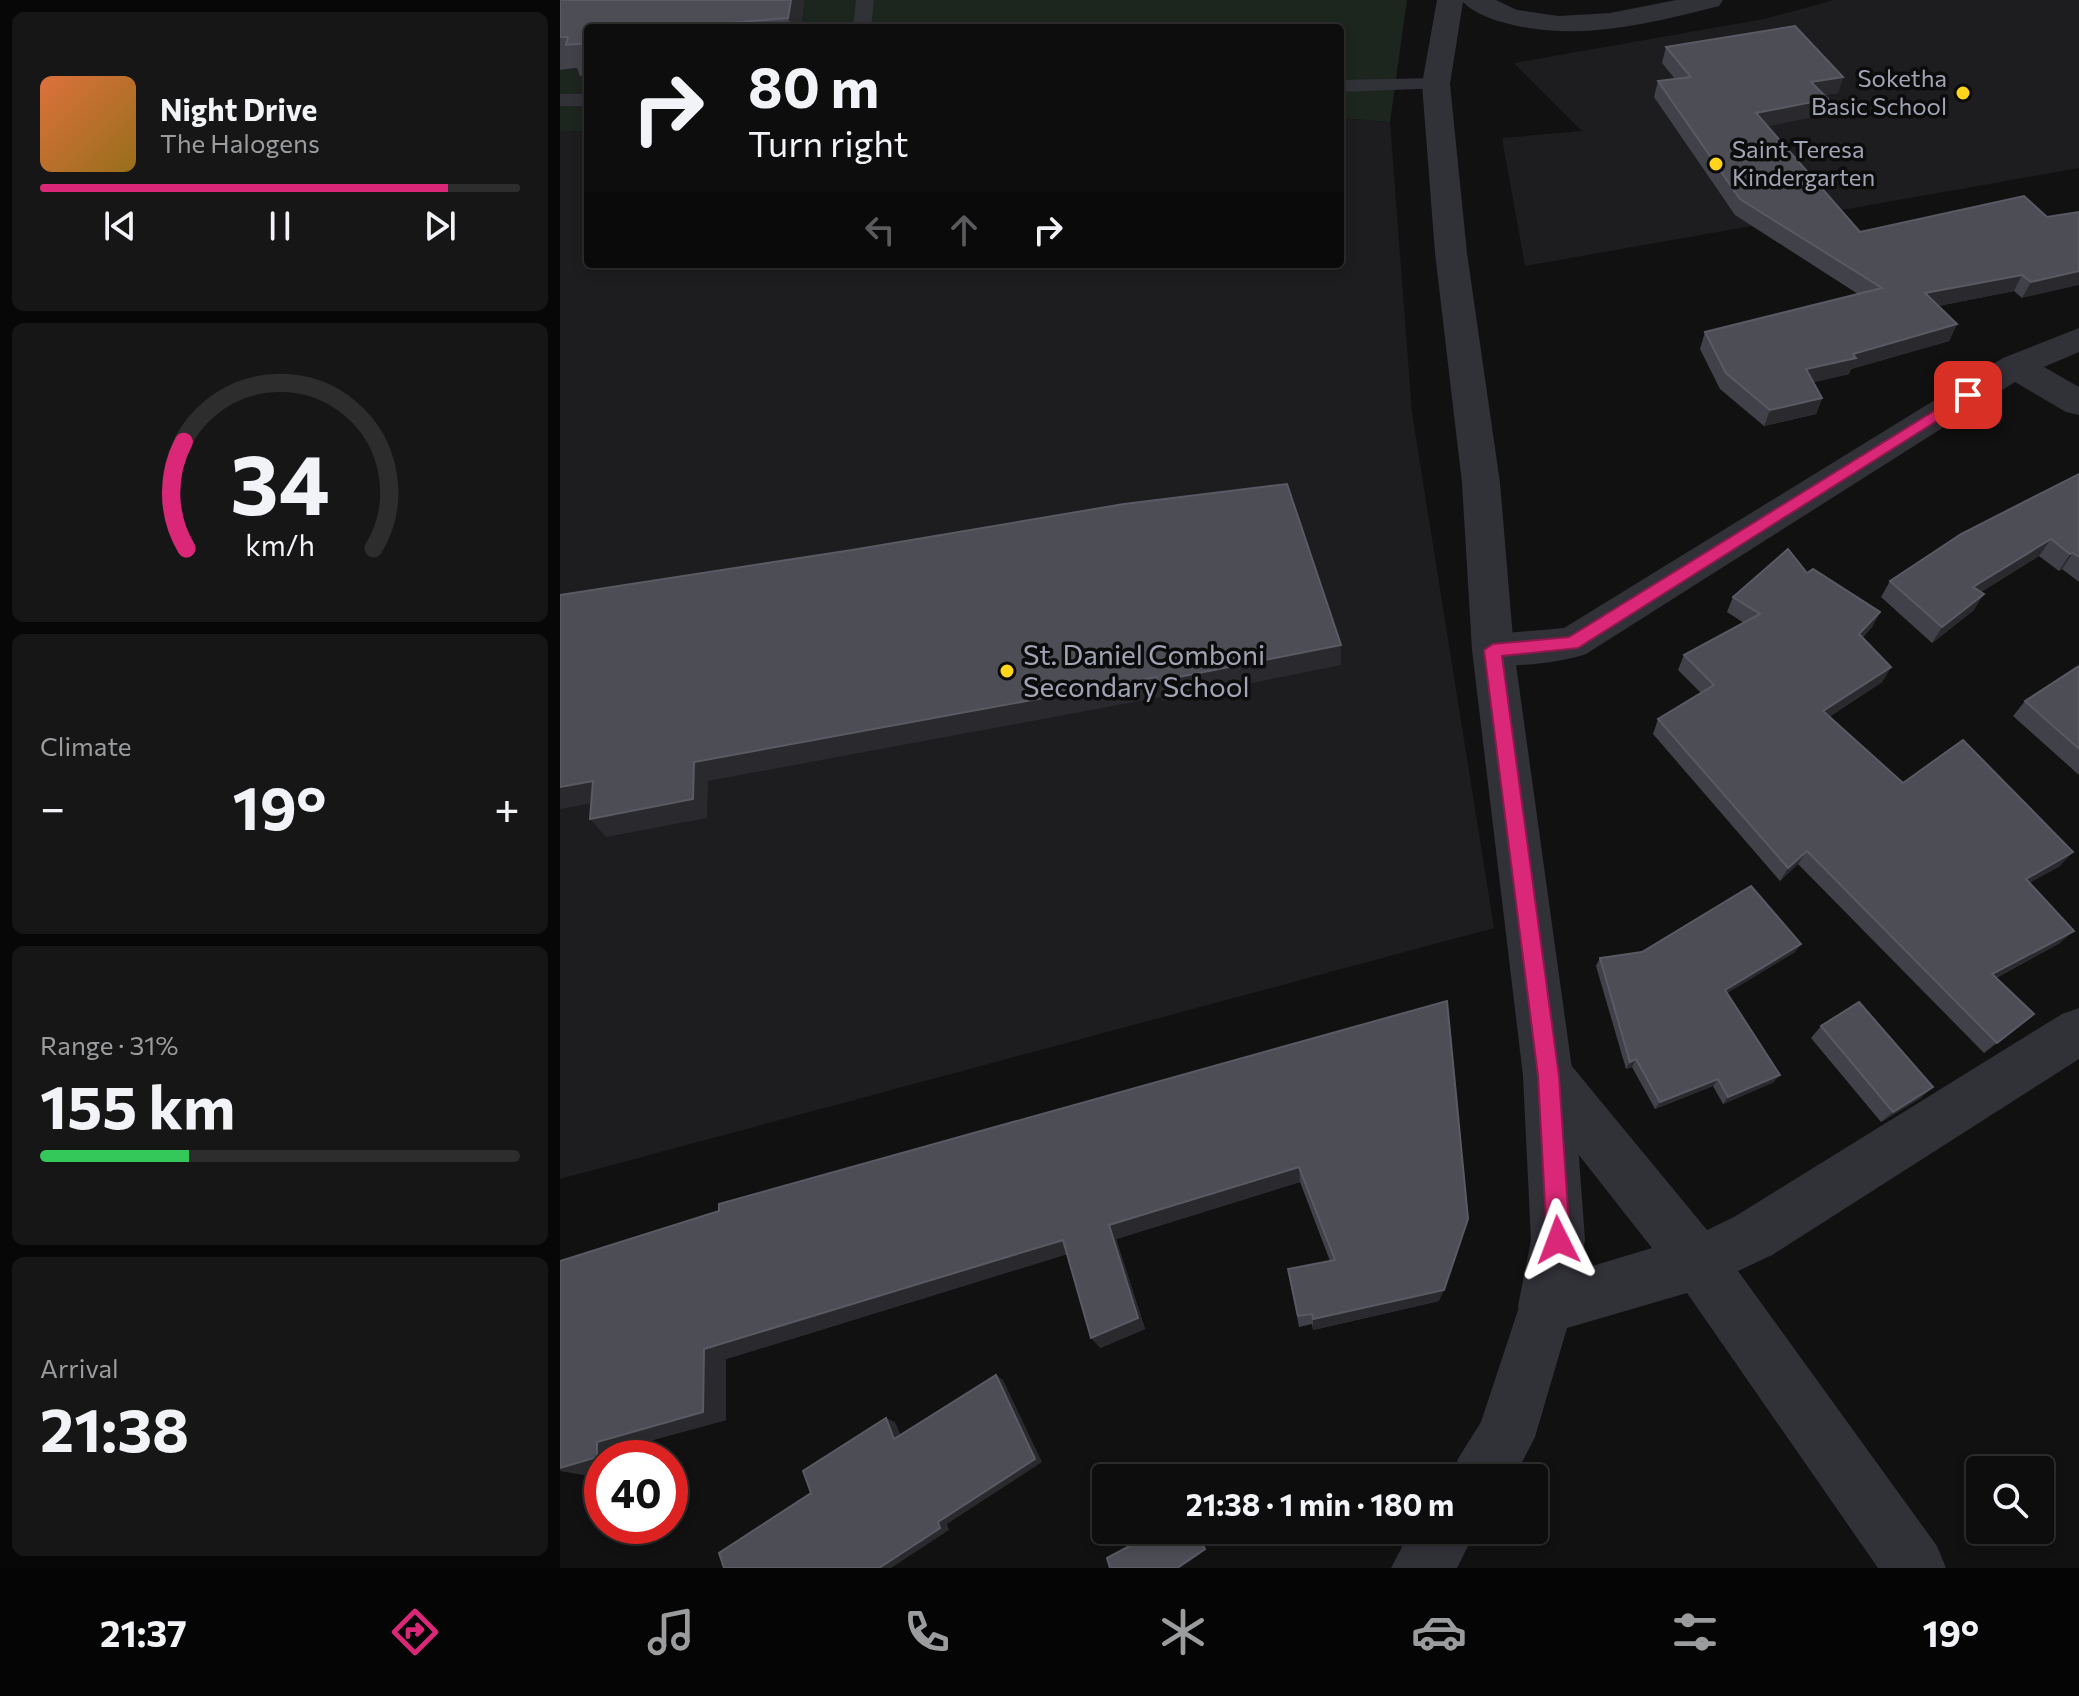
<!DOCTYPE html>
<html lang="en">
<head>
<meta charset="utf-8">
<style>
  :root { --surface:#0d0d0e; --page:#161617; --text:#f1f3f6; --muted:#9a9c9e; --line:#2d2d2e; --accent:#db2777 }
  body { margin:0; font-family:Commissioner,sans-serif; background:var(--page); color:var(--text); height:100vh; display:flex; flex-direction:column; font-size:30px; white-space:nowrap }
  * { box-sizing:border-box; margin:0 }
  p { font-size:26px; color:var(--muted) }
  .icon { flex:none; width:44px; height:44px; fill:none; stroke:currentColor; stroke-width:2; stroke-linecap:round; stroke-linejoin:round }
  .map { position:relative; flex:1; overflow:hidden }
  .sheet { display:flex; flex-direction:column; gap:12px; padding:12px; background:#070708; width:560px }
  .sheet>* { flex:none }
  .banner { position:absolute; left:24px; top:24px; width:760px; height:244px; border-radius:8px; box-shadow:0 4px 12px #0003,0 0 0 2px var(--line); background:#0d0d0e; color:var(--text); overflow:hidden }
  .buttons { position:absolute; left:1406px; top:1456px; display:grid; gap:16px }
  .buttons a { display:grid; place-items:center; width:88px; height:88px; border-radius:8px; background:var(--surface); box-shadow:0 4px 12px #0003,0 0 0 2px var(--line); font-size:40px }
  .speed { position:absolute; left:24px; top:1440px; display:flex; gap:16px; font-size:40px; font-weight:700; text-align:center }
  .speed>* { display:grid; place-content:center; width:104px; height:104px; border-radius:50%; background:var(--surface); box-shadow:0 4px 12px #0003,0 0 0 2px var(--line); line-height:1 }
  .speed .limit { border:12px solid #d22; background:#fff; color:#111 }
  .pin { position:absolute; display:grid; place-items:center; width:68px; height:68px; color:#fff; margin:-34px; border-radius:16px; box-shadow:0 4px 12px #0006 }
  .me { position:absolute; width:88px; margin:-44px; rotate:357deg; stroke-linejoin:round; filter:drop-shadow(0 0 6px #0008) }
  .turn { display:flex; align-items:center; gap:28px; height:168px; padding:0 32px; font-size:36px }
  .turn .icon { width:104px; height:104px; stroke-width:2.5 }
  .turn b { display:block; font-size:56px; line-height:68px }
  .lanes { display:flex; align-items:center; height:76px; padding:0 32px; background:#0003; justify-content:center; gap:40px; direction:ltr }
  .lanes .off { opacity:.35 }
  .big { font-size:60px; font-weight:700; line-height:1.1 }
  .sheet .tile { flex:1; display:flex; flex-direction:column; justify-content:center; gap:12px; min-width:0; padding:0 28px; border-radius:12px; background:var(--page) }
  .sheet .dial { align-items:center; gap:0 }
  .dial svg { height:208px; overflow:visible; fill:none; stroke:var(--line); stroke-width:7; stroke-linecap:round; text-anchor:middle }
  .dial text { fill:var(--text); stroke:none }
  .song { display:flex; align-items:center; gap:24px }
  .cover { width:96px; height:96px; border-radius:12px; background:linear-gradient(135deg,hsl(20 70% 55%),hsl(40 70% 35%)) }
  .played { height:8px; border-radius:4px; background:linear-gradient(90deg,var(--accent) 85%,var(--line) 85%) }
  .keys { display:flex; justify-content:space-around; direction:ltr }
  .heat { display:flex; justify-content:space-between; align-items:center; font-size:44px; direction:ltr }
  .charge { height:12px; border-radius:6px; background:linear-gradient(90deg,#34c759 31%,var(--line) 0) }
  .trip { position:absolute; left:532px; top:1464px; width:456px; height:80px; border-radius:8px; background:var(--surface); box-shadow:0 4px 12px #0003,0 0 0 2px var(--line); font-weight:700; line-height:80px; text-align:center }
  .dock { display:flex; height:128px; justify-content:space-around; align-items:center; background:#050506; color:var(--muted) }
  .dock .icon { width:56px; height:56px }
  .dock .current { color:var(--accent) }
  .dock b { font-size:36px; color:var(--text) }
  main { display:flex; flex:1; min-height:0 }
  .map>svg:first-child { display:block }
  .built { fill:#1d1d1f }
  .green { fill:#1d251f }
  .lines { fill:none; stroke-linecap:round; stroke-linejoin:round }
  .service { fill:#313138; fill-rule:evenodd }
  .minor { fill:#313138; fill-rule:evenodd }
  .tertiary { fill:#313138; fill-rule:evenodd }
  .wall { fill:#414249 }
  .shaded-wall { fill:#2a2a2e }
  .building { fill:#4c4d55; stroke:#595a64; stroke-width:2 }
  .route { fill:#db2777; stroke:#8e194d; stroke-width:2 }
  .poi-dot { fill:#ffd51c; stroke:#0c0c0d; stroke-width:3 }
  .labels { text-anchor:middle; stroke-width:7; stroke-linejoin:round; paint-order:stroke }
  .far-poi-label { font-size:24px; fill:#a1a4b5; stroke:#0c0c0d; text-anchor:end }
  .poi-label { font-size:28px; fill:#a1a4b5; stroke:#0c0c0d; text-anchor:start }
</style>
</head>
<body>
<main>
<section class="sheet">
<div class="tile">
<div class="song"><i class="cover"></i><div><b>Night Drive</b><p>The Halogens</p></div></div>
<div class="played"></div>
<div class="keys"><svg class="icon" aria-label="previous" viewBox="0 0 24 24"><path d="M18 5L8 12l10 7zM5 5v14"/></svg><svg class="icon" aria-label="pause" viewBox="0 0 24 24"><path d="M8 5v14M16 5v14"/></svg><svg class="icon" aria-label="next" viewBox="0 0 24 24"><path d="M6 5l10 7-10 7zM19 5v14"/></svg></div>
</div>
<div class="tile dial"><svg viewBox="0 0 100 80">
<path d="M14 69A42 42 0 1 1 86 69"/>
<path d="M14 69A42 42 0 0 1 13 28" stroke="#db2777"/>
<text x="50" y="56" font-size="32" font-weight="700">34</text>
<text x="50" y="72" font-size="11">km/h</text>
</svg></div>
<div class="tile"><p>Climate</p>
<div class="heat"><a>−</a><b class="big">19°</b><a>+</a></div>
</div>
<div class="tile"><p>Range · 31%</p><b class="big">155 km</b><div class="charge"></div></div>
<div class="tile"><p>Arrival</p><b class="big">21:38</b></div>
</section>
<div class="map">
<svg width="1519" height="1568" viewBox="0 0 1519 1568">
  <rect width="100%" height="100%" fill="#111112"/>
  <g class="built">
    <path d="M1274,0H1519V168L965,266L942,138L1022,131L954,63L1204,19Z"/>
    <path d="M780,118L830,122L852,413L934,928L0,1179V132L28,131V264H780Z"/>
  </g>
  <g class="green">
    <path d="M244,0H847L830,122L780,118V28H241Z"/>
    <path d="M23,68L21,76L28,75V131L0,132V70Z"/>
  </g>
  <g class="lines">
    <g class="service">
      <path d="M296,0H314L311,28H293Z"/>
      <path d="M876,78L883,80L886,84L883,88L780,92V80Z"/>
      <rect x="0" y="94" width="28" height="12"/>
    </g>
    <g class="minor">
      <path d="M1519,328V352L1484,367L1519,387V415L1506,412L1455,382L1026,654C999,663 945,670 918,661L912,650L918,639L933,634L1004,628L1443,358Z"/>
      <path d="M1519,1008V1059L1212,1255L1178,1271L1377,1546L1386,1568H1318L1127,1293L1007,1328L975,1437L954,1478H890L899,1457L921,1422L966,1286L1092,1248L970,1093L963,1076L970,1059L988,1052L1006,1059L1147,1230L1174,1217L1502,1014Z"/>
      <path d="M851,1530H916L897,1568H831Z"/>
    </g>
    <path class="tertiary" d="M877,0H936L957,10L999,16L1050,13L1116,0H1163L1159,6C1091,23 1023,41 953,25C936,21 914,14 903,2L890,84L907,253L940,483L954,650L1013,1076L1025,1240L1014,1306L1006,1326L986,1334L966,1326L958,1306L971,1240L963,1076L912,650L902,483L875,253L862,84Z"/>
  </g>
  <g class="wall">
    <path d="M0,0H244L241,28H28V75L20,76L17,68L0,70Z"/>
    <path d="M1106,47L1283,77L1278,93L1264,95L1268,99L1262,115L1207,126L1300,232L1487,217L1519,212L1462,298L1454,291L1378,306L1397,324L1389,341L1291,369L1289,374L1253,382L1262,398L1256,414L1204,426L1160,389L1140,349L1145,332L1298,294L1175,215L1094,97L1098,81L1115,79L1102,63Z"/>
    <path d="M1519,474V582L1502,569L1499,571L1479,556L1421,592L1414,610L1372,643L1321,597L1330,581Z"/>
    <path d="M1247,573L1320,612L1312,627L1302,638L1331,667L1322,682L1269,717L1343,783L1500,866L1469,883L1500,943L1436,978L1474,1014L1424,1053L1238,864L1220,881L1093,734L1098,719L1141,693L1118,670L1124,655L1184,623L1167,612L1173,597Z"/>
    <path d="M1519,666V775L1453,716L1465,701Z"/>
    <path d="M1235,952L1167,993L1214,1082L1163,1104L1153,1086L1095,1109L1072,1067L1066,1069L1036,966L1040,958Z"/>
    <path d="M887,1001L879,1301L753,1330L752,1324L739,1327L730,1281L728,1269L770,1261L740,1182L556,1239L585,1329L540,1348L507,1254L166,1359V1420L63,1448L42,1458V1469L23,1475L0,1261Z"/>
    <path d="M1261,1026L1361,1098L1321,1122L1251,1038Z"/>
  </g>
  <g class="shaded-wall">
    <path d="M231,0H244L241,28H232L228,18Z"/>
    <path d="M1283,77L1278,93L1246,98L1251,82Z"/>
    <path d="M1268,99L1262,115L1191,130L1196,113Z"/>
    <path d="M1519,271V285L1462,298L1471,282Z"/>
    <path d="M1462,275L1454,291L1358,310L1365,293Z"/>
    <path d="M1397,324L1389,341L1291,369L1289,374L1239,386L1246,369L1293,354Z"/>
    <path d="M1262,398L1256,414L1204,426L1210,410Z"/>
    <path d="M1491,539L1479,556L1403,603L1413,587Z"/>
    <path d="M1513,553L1502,569L1499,571L1510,554Z"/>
    <path d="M1424,594L1414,610L1372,643L1382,627Z"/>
    <path d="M1320,612L1312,627L1290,649L1299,634Z"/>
    <path d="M781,645V665L602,701L598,681Z"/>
    <path d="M1331,667L1322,682L1255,726L1263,711Z"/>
    <path d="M597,677L601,697L148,781L147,818L46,837L30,819L134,762Z"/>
    <path d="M33,781L49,800L0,809V787Z"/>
    <path d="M1247,851L1238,864L1220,881L1228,868Z"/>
    <path d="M1513,852L1500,866L1453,892L1466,879Z"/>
    <path d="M1514,931L1500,943L1420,986L1432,974Z"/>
    <path d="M1241,944L1235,952L1159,998L1165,990Z"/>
    <path d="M1076,1059L1072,1067L1066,1069L1070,1062Z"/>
    <path d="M1220,1075L1214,1082L1163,1104L1168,1097Z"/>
    <path d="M1158,1079L1153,1086L1095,1109L1100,1102Z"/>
    <path d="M1373,1087L1361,1098L1321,1122L1333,1112Z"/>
    <path d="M739,1167L740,1182L556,1239L585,1329L540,1348L531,1338L549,1225Z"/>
    <path d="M503,1240L511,1253L166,1359V1420L63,1448V1458H42V1469L23,1475L0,1471V1468L37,1442L144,1349Z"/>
    <path d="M884,1290L879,1301L753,1330V1319Z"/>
    <path d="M436,1375L443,1380L482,1462L387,1524L389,1530L331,1568H319L378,1522Z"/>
    <path d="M326,1418L335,1422L344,1443L334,1439Z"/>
    <path d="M640,1530H643L637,1534L646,1550L620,1568H617L635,1533Z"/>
  </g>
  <g class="building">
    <path d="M0,0H231L228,18L110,28H28V43L6,45L8,37H0Z"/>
    <path d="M1235,26L1283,77L1251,82L1268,99L1196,113L1300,232L1464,196L1487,217L1519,212V271L1471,282L1462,275L1365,293L1397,324L1293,354L1296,358L1246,369L1262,398L1210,410L1166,373L1145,332L1322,288L1180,199L1098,81L1131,77L1106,47Z"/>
    <path d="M1519,474V557L1513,553L1510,554L1491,539L1413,587L1424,594L1382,627L1330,581L1401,534Z"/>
    <path d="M727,484L781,645L598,681L597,677L134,762L133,799L30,819L33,781L0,787V595L292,550L564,504Z"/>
    <path d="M1228,549L1247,573L1253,569L1320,612L1299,634L1331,667L1263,711L1343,783L1403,740L1513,852L1466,879L1514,931L1432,974L1474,1014L1437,1043L1247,851L1228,868L1098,719L1154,685L1124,655L1200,614L1173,597Z"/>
    <path d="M1519,666V749L1465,701Z"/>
    <path d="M1191,886L1241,944L1165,990L1220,1075L1168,1097L1158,1079L1100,1102L1076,1059L1070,1062L1040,958L1082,952Z"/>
    <path d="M887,1001L908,1219L884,1290L753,1319L752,1314L738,1316L728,1269L775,1260L739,1167L549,1225L578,1318L531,1338L503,1240L144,1349L143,1412L37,1442V1457L0,1468V1261L159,1211V1204Z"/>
    <path d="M1299,1002L1373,1087L1333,1112L1261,1026Z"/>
    <path d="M436,1375L475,1459L378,1522L380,1528L319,1568H164L159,1553L251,1493L243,1471L326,1418L334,1439Z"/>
    <path d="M635,1469L639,1478H622Z"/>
    <path d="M599,1530H640L635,1533L645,1549L617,1568H550L547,1558Z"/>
  </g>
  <path class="route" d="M1408,390L1415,395L1413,398L1018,648L942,656L999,1076L1010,1240L1006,1248L998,1251L990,1248L987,1240L978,1076L924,650L933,644L1009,637Z"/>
  <g class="poi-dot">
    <circle cx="1403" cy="93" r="8"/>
    <circle cx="1156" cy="164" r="8"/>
    <circle cx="447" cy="671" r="8"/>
  </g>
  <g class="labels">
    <g class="far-poi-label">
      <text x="1387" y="87">Soketha<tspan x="1387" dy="28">Basic School</tspan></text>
      <text x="1172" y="158" text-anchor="start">Saint Teresa<tspan x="1172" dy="28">Kindergarten</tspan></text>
    </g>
    <g class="poi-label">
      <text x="463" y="665">St. Daniel Comboni<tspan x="463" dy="32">Secondary School</tspan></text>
    </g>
  </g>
</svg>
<div class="buttons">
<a><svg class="icon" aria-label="search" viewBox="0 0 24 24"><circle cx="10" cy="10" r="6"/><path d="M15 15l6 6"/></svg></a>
</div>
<div class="speed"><div class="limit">40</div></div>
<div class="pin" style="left:1408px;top:395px;background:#d93025"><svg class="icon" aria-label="arrive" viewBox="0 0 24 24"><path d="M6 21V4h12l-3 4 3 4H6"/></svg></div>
<svg class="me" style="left:998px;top:1240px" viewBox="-20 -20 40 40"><path d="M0-17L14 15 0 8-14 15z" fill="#db2777" stroke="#fff" stroke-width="4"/></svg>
<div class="trip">21:38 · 1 min · 180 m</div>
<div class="banner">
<div class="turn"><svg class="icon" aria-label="right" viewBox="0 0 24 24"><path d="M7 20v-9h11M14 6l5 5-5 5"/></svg><div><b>80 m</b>Turn right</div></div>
<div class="lanes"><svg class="icon off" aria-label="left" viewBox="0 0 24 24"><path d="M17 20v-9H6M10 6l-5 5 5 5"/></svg><svg class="icon off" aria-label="ahead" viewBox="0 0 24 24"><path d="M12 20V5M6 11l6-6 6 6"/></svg><svg class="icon" aria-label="right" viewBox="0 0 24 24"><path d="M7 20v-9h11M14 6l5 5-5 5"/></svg></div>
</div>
</div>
</main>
<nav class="dock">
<b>21:37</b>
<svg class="icon current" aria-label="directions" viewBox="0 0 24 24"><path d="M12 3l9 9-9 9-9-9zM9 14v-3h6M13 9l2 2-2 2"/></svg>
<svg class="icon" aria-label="music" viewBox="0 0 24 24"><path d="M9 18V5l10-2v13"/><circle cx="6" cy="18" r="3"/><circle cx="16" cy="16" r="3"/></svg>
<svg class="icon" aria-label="phone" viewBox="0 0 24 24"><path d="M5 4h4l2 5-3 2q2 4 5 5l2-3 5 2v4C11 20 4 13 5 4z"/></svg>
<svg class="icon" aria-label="climate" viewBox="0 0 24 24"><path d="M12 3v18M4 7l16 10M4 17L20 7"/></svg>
<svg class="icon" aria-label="car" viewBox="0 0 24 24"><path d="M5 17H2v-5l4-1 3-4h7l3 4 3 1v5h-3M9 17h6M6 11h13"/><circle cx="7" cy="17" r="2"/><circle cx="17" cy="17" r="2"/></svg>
<svg class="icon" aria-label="filters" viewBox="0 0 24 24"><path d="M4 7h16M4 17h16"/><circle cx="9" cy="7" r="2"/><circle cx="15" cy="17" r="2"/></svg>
<b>19°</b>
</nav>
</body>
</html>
